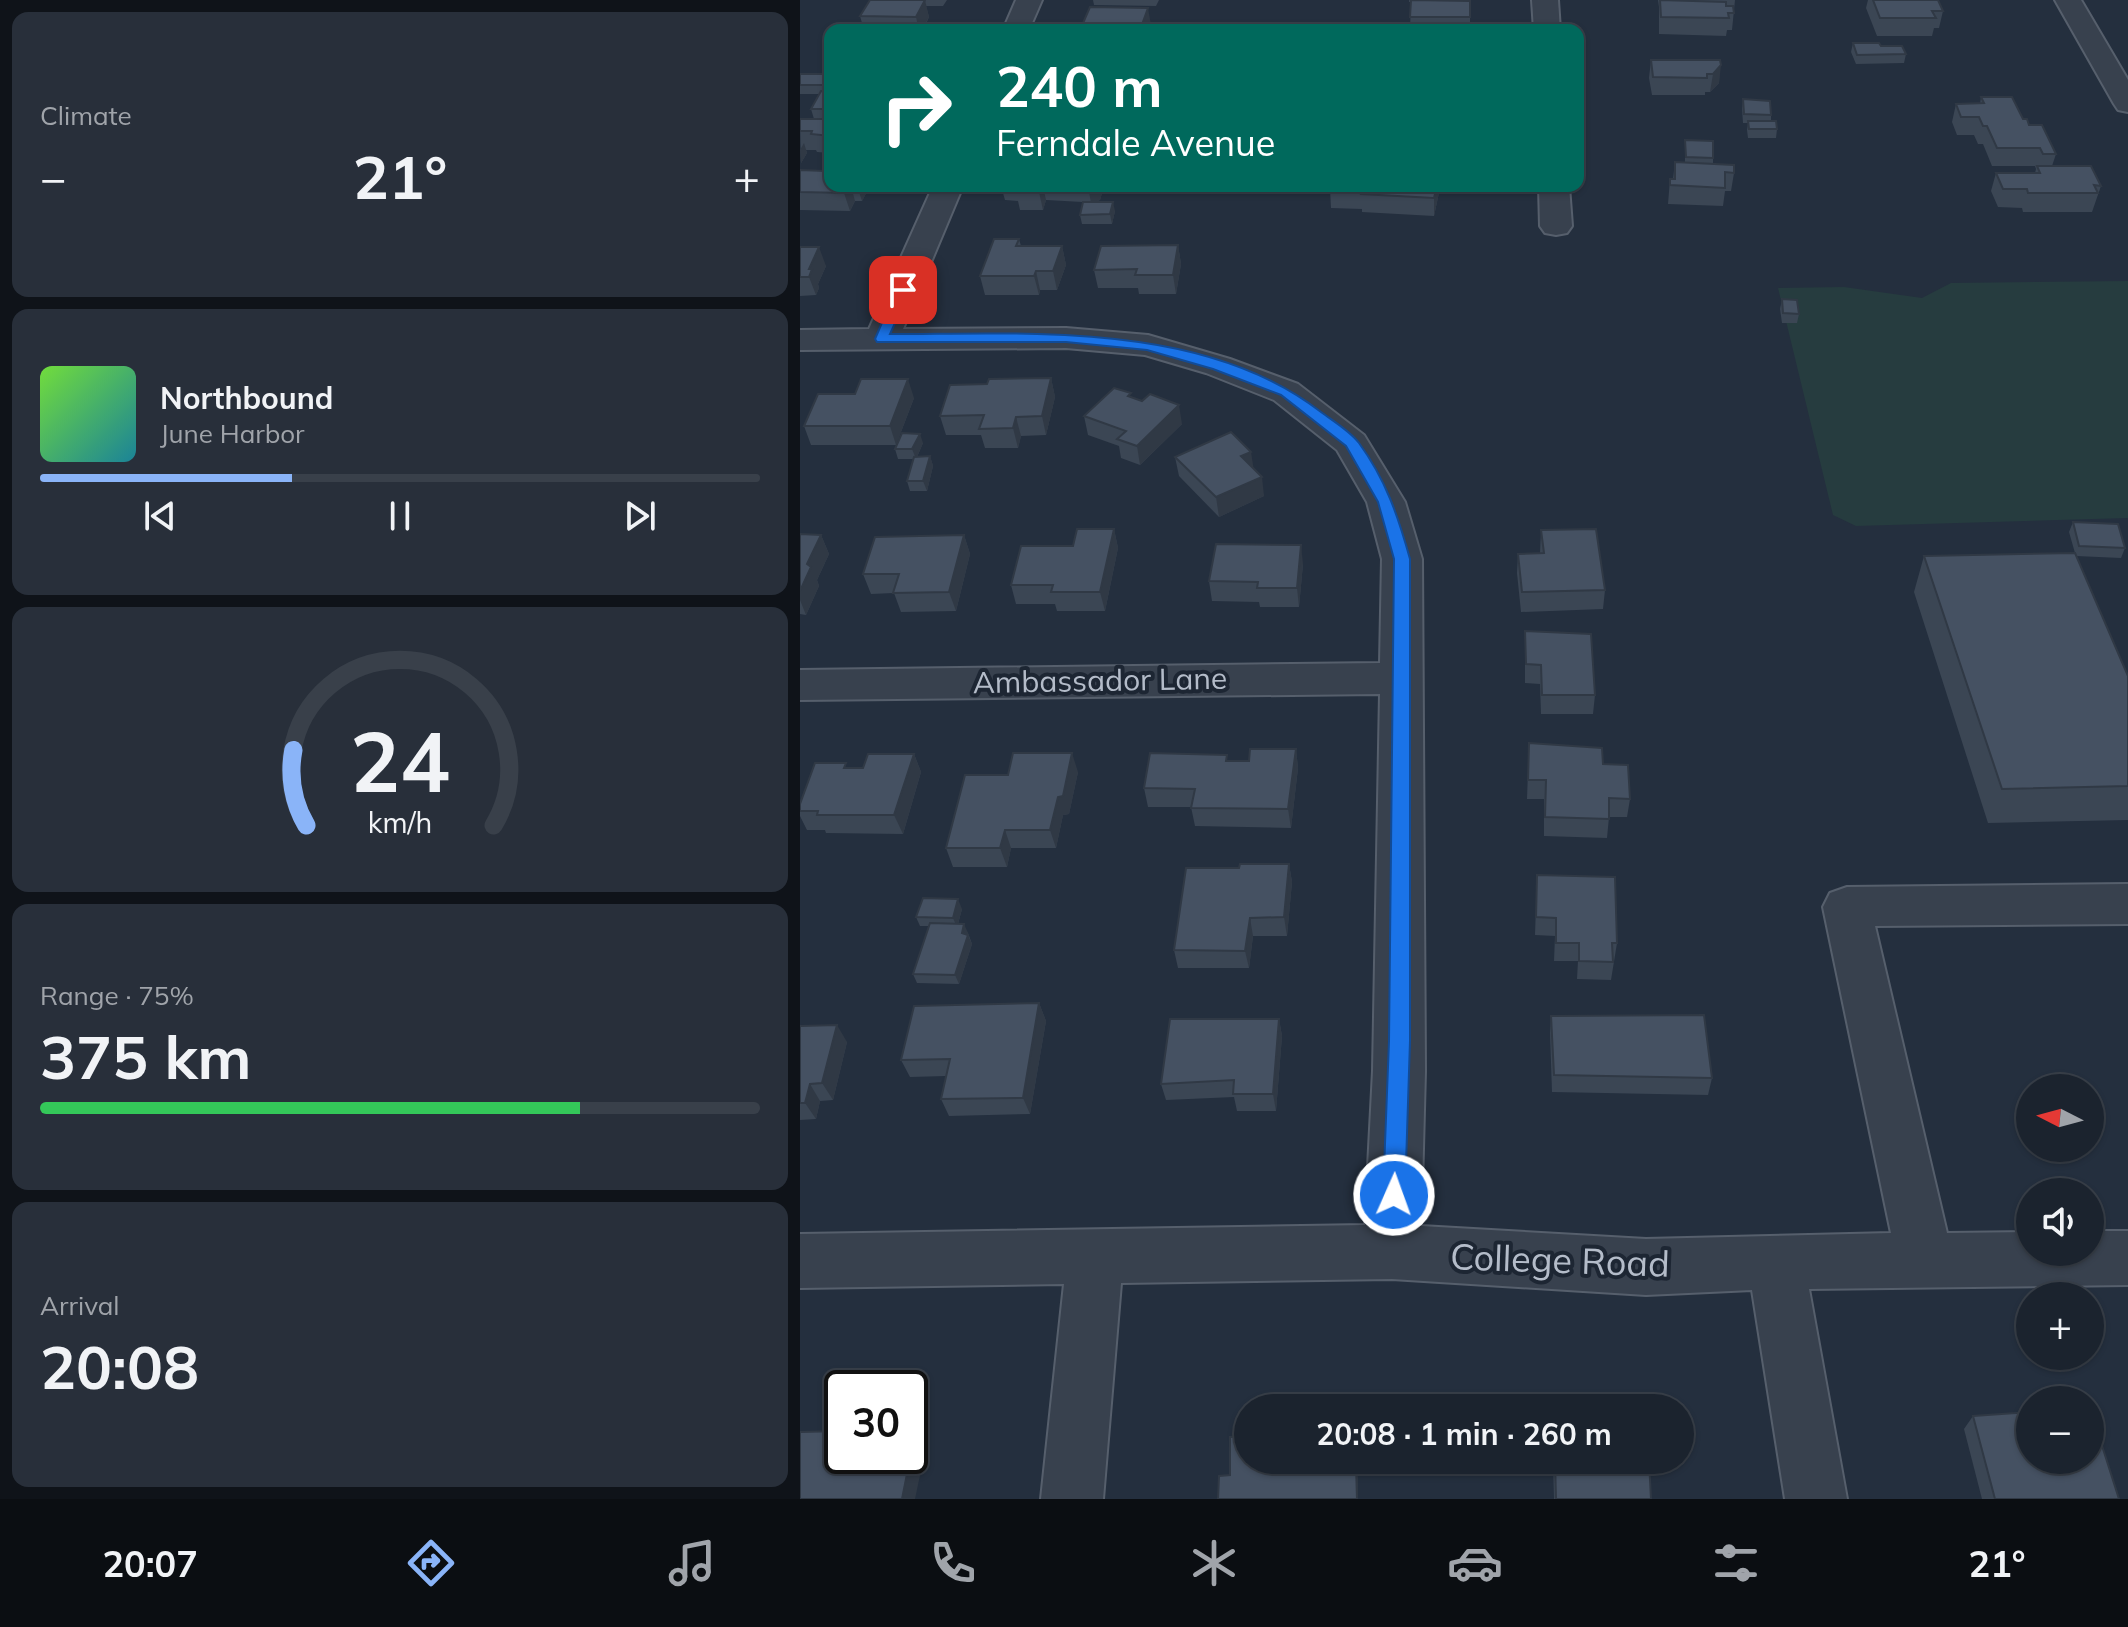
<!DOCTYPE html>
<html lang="en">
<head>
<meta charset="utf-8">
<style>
  :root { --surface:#1b232e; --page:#282f3a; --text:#f1f3f6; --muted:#a0a4aa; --line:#39404a; --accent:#8ab4f8 }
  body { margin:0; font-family:Mulish,sans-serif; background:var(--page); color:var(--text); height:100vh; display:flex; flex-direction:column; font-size:30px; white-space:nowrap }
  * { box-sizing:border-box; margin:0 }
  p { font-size:26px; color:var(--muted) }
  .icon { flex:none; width:44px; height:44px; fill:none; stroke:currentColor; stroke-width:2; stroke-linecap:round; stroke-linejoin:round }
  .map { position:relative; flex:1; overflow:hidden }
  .sheet { display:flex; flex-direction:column; gap:12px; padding:12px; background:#0f1319; width:800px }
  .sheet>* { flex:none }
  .banner { position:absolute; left:24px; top:24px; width:760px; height:168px; border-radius:16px; box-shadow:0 2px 6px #0004,0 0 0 2px var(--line); background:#00695c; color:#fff; overflow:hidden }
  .needle { width:52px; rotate:276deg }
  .tools { position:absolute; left:1216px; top:1074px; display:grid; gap:16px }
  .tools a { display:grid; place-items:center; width:88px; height:88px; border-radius:50%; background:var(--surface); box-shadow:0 2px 6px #0004,0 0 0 2px var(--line); font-size:40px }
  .speed { position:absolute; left:24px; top:1370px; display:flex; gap:16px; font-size:40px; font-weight:700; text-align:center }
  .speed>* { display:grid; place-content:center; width:104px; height:104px; border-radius:50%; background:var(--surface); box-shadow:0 2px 6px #0004,0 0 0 2px var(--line); line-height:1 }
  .speed .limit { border:4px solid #111; border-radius:12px; background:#fff; color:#111 }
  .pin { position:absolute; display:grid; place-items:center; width:68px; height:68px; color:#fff; margin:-34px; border-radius:16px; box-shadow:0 4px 12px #0006 }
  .me { position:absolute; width:88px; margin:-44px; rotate:2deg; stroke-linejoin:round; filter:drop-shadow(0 0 6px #0008) }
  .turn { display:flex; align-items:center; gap:28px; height:168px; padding:0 40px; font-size:36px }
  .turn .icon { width:104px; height:104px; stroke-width:2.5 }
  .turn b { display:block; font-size:56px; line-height:68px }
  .big { font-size:60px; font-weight:700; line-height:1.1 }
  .sheet .tile { flex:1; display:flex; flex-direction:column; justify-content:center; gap:12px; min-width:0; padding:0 28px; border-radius:16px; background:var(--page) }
  .sheet .dial { align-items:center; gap:0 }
  .dial svg { height:208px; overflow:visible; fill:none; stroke:var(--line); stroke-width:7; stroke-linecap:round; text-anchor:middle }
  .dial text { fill:var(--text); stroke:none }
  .song { display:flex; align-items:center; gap:24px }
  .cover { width:96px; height:96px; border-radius:12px; background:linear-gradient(135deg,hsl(100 70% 55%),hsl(190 70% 35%)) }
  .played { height:8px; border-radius:4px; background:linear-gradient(90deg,var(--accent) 35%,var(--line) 35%) }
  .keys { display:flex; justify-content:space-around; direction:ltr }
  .heat { display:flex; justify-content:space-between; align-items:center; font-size:44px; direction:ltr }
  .charge { height:12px; border-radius:6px; background:linear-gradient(90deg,#34c759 75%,var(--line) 0) }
  .trip { position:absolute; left:434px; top:1394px; width:460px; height:80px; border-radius:40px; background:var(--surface); box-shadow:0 2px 6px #0004,0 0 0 2px var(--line); font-weight:700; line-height:80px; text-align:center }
  .tabs { display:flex; height:128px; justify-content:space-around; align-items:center; background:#0b0e12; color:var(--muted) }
  .tabs .icon { width:56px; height:56px }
  .tabs .selected { color:var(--accent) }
  .tabs b { font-size:36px; color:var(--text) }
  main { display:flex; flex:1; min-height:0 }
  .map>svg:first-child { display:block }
  .green { fill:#263c3f }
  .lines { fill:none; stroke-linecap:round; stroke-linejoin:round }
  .minor-casing { stroke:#565f6c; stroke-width:4 }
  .minor { fill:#38414e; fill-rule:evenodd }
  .wall { fill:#3b4654 }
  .shaded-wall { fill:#303945 }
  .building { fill:#455162; stroke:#303945; stroke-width:2 }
  .route { fill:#1a73e8; stroke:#114b97; stroke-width:2 }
  .labels { text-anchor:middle; stroke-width:8; stroke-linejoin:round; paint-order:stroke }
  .street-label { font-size:30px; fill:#b4bcc9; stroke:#1d2633 }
  .near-street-label { font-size:36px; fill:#b4bcc9; stroke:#1d2633 }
</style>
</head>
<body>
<main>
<section class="sheet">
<div class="tile"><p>Climate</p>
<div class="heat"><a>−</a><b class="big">21°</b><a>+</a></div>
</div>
<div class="tile">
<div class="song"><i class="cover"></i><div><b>Northbound</b><p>June Harbor</p></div></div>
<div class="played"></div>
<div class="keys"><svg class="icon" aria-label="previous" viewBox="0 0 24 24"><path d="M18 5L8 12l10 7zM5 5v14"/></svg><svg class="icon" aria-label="pause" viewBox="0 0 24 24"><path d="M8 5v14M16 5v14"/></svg><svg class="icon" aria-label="next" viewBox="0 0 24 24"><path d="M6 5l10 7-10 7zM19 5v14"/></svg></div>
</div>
<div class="tile dial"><svg viewBox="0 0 100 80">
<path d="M14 69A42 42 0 1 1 86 69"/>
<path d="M14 69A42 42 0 0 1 9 40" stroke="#8ab4f8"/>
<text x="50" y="56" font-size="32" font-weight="700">24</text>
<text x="50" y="72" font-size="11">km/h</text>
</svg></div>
<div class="tile"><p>Range · 75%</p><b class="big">375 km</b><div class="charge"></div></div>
<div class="tile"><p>Arrival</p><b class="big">20:08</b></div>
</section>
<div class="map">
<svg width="1328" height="1499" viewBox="0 0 1328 1499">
  <rect width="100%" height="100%" fill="#242f3e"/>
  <path class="green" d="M1328,281V518L1056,526L1033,515L978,288L1044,287L1122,298L1151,283Z"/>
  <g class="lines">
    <g class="minor-casing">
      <g id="minor">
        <path d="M216,0H242L229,30H203Z"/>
        <path d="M732,0H758L760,30H734Z"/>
        <path d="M1255,0H1281L1328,80V112L1318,110L1314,104Z"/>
        <path d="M133,186H163L103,329L266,328L348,335L430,359L498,384L564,435L605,502L622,559L625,1071L621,1226L846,1239L1091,1233L1023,907L1030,893L1047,887L1328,884V924L1075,926L1147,1233L1230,1232V1252H1290V1231H1328V1285L1009,1289L1047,1499H985L952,1290L846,1295L592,1279L321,1283L303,1499H241L264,1284L0,1288V1234L565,1225L573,1071L580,694L0,700V670L580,663L582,559L567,502L537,450L474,400L406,373L345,355L266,348L0,350V330L69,329Z"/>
        <path d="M739,186H769L772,226L767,233L756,235L745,233L740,226Z"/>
      </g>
    </g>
    <use href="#minor" class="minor"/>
  </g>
  <g class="wall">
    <path d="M70,0H147L143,6H126L129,17L125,26L131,30H64L60,16Z"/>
    <path d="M293,0H359L356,6L294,5Z"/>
    <path d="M609,0L670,1V30H610L611,2H609Z"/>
    <path d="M858,0H935L932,30H927L926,36L859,34V7Z"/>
    <path d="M1068,0H1138L1143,11L1139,28H1134L1132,36H1077L1066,8Z"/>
    <path d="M1053,43L1081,46L1106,54L1104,63L1056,64L1051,52Z"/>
    <path d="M851,60H920L919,83L910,92H905V95H852L849,78Z"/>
    <path d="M0,74H30V89L29,92H30V153L17,152L16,150H6L7,153L1,163L0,119H14L11,109L20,94H0Z"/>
    <path d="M1181,97L1223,119L1229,125L1256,154L1252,166L1301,186L1292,212H1223L1222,208L1198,207L1191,191L1196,173H1235L1236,169L1235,166H1192L1183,144H1178L1174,135H1157L1152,122L1156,104H1180Z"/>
    <path d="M943,99L971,115V121L977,129L976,138H948L947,130L948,123H943L942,109Z"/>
    <path d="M885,140L913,158V164L934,173L931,191H925L923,206L868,204L870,179H873L875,162H885Z"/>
    <path d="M0,170L25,171L30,186H70L62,201H55L50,211L0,210Z"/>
    <path d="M201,186H304L300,200L294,202L315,211L312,224H282L280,215L283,202L246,200L243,210H220L218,201L205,200Z"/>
    <path d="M531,186H640V188L634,216L562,212V209L531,208L530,189Z"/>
    <path d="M219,239L221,246H262L266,265L257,290H240L239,295H185L180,276Z"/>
    <path d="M378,245L381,264L376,294H339L338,288H298L294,270Z"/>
    <path d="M0,247L26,266L18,284L19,288L16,295L0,296Z"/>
    <path d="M982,299L999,314L997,323H982L980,309Z"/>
    <path d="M251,378L255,397L246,435L221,436L218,448H185L181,435H146L140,416L187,384Z"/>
    <path d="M114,398L96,445L123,443L117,457L130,456L133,466L127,491H110L107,481L113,459H98L95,449L96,445H11L4,426Z"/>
    <path d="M332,398L382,424L340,465L321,458L319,446L288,435L284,416Z"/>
    <path d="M375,457L454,469L464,496L419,517L379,476Z"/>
    <path d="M1273,522L1325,548L1321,558L1276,556L1328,676V820L1188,823L1114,592L1124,556L1275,553L1269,532Z"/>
    <path d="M314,529L318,548L305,611H257L255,604H216L211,585L273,546Z"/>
    <path d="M741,530L805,590L803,609L721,612L717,573L718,554L740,553Z"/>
    <path d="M0,534L21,535L29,554L17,580L19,586L6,615L0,614Z"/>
    <path d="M164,535L170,554L156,611L101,612L94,593L71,594L63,574Z"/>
    <path d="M503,564L499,607H460L459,602L412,601L409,581Z"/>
    <path d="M725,631L795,695L793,714H741L740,684L725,683Z"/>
    <path d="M729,743L803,764L830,799L827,817H809L807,838L744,836V799H727Z"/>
    <path d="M496,749L498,768L491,828L395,826L391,807H348L344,788L428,761H449Z"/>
    <path d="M114,754L121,772L103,834L26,833L25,830H7L0,816V804L48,768H63Z"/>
    <path d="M278,772L269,814L263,815L256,848H211L207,867H153L146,848L208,775Z"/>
    <path d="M489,864L492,882L487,936H453L449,968H378L374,950L439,868Z"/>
    <path d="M737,875L817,943L811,980L777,979L778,961H754L755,936L735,935Z"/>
    <path d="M162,909L158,924L168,933L172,944L159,984L117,983L113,974L129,926H120L116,917Z"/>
    <path d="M239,1003L246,1021L230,1114L149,1116L141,1099L146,1076L110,1077L101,1060Z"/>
    <path d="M751,1016L912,1078L908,1095L752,1092L750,1033Z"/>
    <path d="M479,1019L482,1036L476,1111H437L434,1097L366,1100L361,1084Z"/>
    <path d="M0,1026L47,1042L33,1100L20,1101L16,1119L0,1120Z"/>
    <path d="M1173,1416L1319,1499H1182L1164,1429Z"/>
    <path d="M753,1460H849L851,1499H754Z"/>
  </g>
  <g class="shaded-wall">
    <path d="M125,0L129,17L122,30H119L116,17Z"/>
    <path d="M348,8L351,25L349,30H340Z"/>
    <path d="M921,65L919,83L910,92L913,74Z"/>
    <path d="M30,76V89L27,94L24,85Z"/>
    <path d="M4,143L7,153L1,163L0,150Z"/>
    <path d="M48,186H51L55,201L50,211L44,193Z"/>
    <path d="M57,186H70L62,201Z"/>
    <path d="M241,186H243L246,200L243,210L239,192Z"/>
    <path d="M288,186H304L300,200L291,203Z"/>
    <path d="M637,186H640V188L634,216V198Z"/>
    <path d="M313,202L315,211L312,224L310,214Z"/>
    <path d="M378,245L381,264L376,294L373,275Z"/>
    <path d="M262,246L266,265L257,290L253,271Z"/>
    <path d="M19,247L26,266L18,284L19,288L16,295L9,277V269Z"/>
    <path d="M236,271L240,290L239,295L234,276Z"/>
    <path d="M251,378L255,397L246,435L242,416Z"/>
    <path d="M108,379L114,398L96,445L90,426Z"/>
    <path d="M379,405L382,424L340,465L337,446Z"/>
    <path d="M216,417L221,436L218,448L213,428Z"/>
    <path d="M120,434L123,443L116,459L112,449Z"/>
    <path d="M451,452L454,471L441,456Z"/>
    <path d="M130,456L133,466L127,491L123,481Z"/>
    <path d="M462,477L464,496L419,517L416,497Z"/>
    <path d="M314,529L318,548L305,611L300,592Z"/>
    <path d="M21,535L29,554L17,580L19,586L6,615L0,600V591L7,564Z"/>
    <path d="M164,535L170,554L156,611L149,592Z"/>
    <path d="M501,545L503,564L499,607L497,588Z"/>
    <path d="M496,749L498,768L491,828L488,809Z"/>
    <path d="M272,753L278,772L269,814L263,815L256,848L250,830L258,797Z"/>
    <path d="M114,754L121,772L103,834L94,815Z"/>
    <path d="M205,830L211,848L207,867L200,848Z"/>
    <path d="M489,864L492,882L487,936L484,917Z"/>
    <path d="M158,899L162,909L157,927L153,918Z"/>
    <path d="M450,918L453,936L449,968L445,951Z"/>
    <path d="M164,924L168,933L166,939L168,935L172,944L159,984L155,975Z"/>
    <path d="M239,1003L246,1021L230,1114L223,1098Z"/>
    <path d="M479,1019L482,1036L476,1111L473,1094Z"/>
    <path d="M37,1025L47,1042L33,1100L22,1083Z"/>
    <path d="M10,1084L20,1101L16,1119L5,1103Z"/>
    <path d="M116,1429L127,1442L115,1499H102Z"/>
    <path d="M556,1465L558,1477V1499H557Z"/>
  </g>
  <g class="building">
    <path d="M70,0H125L116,17L60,16Z"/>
    <path d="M611,0L670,1V17H610Z"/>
    <path d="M860,0L926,2V6H933L934,13H928L929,18L861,17Z"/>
    <path d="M1073,0H1138L1143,11H1132L1136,18H1080Z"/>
    <path d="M290,7L348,8L340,30H280Z"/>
    <path d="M521,24H548L547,30H519Z"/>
    <path d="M100,25L130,26L128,30H97Z"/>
    <path d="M1053,43H1079L1081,46H1102L1106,54L1057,55Z"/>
    <path d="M851,60H920L921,65L913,74H907V78L853,77Z"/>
    <path d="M0,74H30V76L24,85H0Z"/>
    <path d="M21,91L30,92V109H11Z"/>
    <path d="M1181,97H1212L1223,119H1227L1229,125H1242L1256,154H1243L1240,148H1197L1187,126H1183L1179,117H1161L1156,104L1184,103Z"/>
    <path d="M943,99L970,101L971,115L944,114Z"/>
    <path d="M0,119H30V136L11,134L12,131H0Z"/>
    <path d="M948,121H976L977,129H949Z"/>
    <path d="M885,140L913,141V158L886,157Z"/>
    <path d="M875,162L934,165V173L925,172V188L870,185V179H875Z"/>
    <path d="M29,163H30V186H48L44,193L0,192V170L25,171Z"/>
    <path d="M1237,166H1291L1301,186L1294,185L1298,193H1228L1227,189H1203L1196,173H1240Z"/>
    <path d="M218,186H241L239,192L216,191Z"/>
    <path d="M531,186H637L634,198L561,194L562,191L530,189Z"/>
    <path d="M283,202H313L310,214L280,215Z"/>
    <path d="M194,239H219L216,246H262L253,271H236L234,276H180Z"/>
    <path d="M378,245L373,275H335L337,269L294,270L301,246Z"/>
    <path d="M0,247H19L9,269H12L9,277H0Z"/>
    <path d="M982,299L997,300L999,314L983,313Z"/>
    <path d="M251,378L242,416L216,417L213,428L179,429L184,415L140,416L150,385L187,384L189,379Z"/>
    <path d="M61,379H108L90,426H4L18,394H55Z"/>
    <path d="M314,388L331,393L328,396L342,401L350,394L379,405L337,446L317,439L326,431L284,416Z"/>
    <path d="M431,432L451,452L441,456L462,477L416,497L375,457Z"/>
    <path d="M102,433L120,434L112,449H95Z"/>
    <path d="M130,456L123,481H107L114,457Z"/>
    <path d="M1273,522L1318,524L1325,548L1279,546Z"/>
    <path d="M277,529H314L300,592H251L253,585H211L221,546H273Z"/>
    <path d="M796,529L805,590L722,592L718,554L744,553L741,530Z"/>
    <path d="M0,534L21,535L7,564L11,567L0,591Z"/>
    <path d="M164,535L149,592L93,593L99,574H63L75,537Z"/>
    <path d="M416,544L501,545L497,588H457L458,582L409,581Z"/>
    <path d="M1275,553L1328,676V786L1202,789L1124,556Z"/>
    <path d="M725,631L791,634L795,695H742L741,665L726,664Z"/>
    <path d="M729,743L802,748L803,764L828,765L830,799L809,798V819L745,817L746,780H728Z"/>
    <path d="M450,749H496L488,809L391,808L395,789L344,788L350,753L427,755L426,761H449Z"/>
    <path d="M213,753H272L263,796L258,797L250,830H205L200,848H146L165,775H208Z"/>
    <path d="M68,754H114L94,815H17L18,811H0V804L15,763H46L44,768H63Z"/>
    <path d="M440,864H489L484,917L450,918L445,951L374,950L386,868H439Z"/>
    <path d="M737,875L815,877L817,943H812L813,962L779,961V943H756V918L736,917Z"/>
    <path d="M123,898L158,899L153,918L116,917Z"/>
    <path d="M130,923L164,924L162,933L168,935L155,975L113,974Z"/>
    <path d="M239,1003L223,1098L141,1099L150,1059L101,1060L114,1006Z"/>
    <path d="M904,1015L912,1078L754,1075L751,1016Z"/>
    <path d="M370,1019H479L473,1094H433L434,1080L361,1084Z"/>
    <path d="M37,1025L22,1083L10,1084L5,1103H0V1026Z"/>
    <path d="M1290,1408L1319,1499H1195L1173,1416L1230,1412V1460H1290Z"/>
    <path d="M42,1420V1456H110V1429H116L102,1499H0V1432L40,1431Z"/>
    <path d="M448,1436V1460H522V1467L556,1465L557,1499H418L419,1476L430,1475V1437Z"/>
    <path d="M755,1460H849L851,1499H756Z"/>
  </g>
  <path class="route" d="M103,286L110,290L90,334C230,334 404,321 521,412C533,421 550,431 559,443C586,480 598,516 610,559V1041L605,1195L602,1202L594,1205L586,1202L583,1195L589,1041L594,559L578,502L546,446L481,395L413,369L347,350L266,342H77L75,339L96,290Z"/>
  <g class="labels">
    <g class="street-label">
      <text transform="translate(300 681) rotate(-1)" y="10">Ambassador Lane</text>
    </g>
    <g class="near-street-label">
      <text transform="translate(760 1260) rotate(2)" y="13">College Road</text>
    </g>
  </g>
</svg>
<div class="tools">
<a><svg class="needle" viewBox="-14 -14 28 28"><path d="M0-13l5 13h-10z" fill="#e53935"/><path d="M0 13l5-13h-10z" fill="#a0a4aa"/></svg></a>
<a><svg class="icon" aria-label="sound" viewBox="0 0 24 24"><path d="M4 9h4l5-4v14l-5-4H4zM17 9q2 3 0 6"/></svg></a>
<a>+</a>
<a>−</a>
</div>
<div class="speed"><div class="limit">30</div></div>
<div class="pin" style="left:103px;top:290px;background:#d93025"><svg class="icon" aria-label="arrive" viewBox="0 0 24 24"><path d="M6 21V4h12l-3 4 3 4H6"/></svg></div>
<svg class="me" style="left:594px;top:1195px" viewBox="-20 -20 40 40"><circle r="17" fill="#1a73e8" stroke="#fff" stroke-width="3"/><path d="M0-11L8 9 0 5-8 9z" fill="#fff"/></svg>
<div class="trip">20:08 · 1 min · 260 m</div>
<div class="banner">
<div class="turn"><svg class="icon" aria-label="right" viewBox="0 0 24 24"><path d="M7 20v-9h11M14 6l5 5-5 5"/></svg><div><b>240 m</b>Ferndale Avenue</div></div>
</div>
</div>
</main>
<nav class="tabs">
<b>20:07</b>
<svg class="icon selected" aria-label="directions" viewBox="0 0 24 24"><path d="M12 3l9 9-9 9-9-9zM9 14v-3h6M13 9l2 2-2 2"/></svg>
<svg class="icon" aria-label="music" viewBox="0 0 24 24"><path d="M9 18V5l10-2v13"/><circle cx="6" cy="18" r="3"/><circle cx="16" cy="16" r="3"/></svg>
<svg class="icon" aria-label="phone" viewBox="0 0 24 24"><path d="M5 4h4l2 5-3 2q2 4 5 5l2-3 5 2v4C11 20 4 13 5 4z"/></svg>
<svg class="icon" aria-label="climate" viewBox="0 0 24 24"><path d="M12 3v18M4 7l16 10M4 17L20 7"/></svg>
<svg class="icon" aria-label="car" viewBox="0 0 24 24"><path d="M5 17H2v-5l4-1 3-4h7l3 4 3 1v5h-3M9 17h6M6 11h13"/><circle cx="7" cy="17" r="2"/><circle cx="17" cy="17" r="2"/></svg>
<svg class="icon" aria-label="filters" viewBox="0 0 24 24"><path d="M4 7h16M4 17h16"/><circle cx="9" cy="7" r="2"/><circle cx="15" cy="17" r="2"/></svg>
<b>21°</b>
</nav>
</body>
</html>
